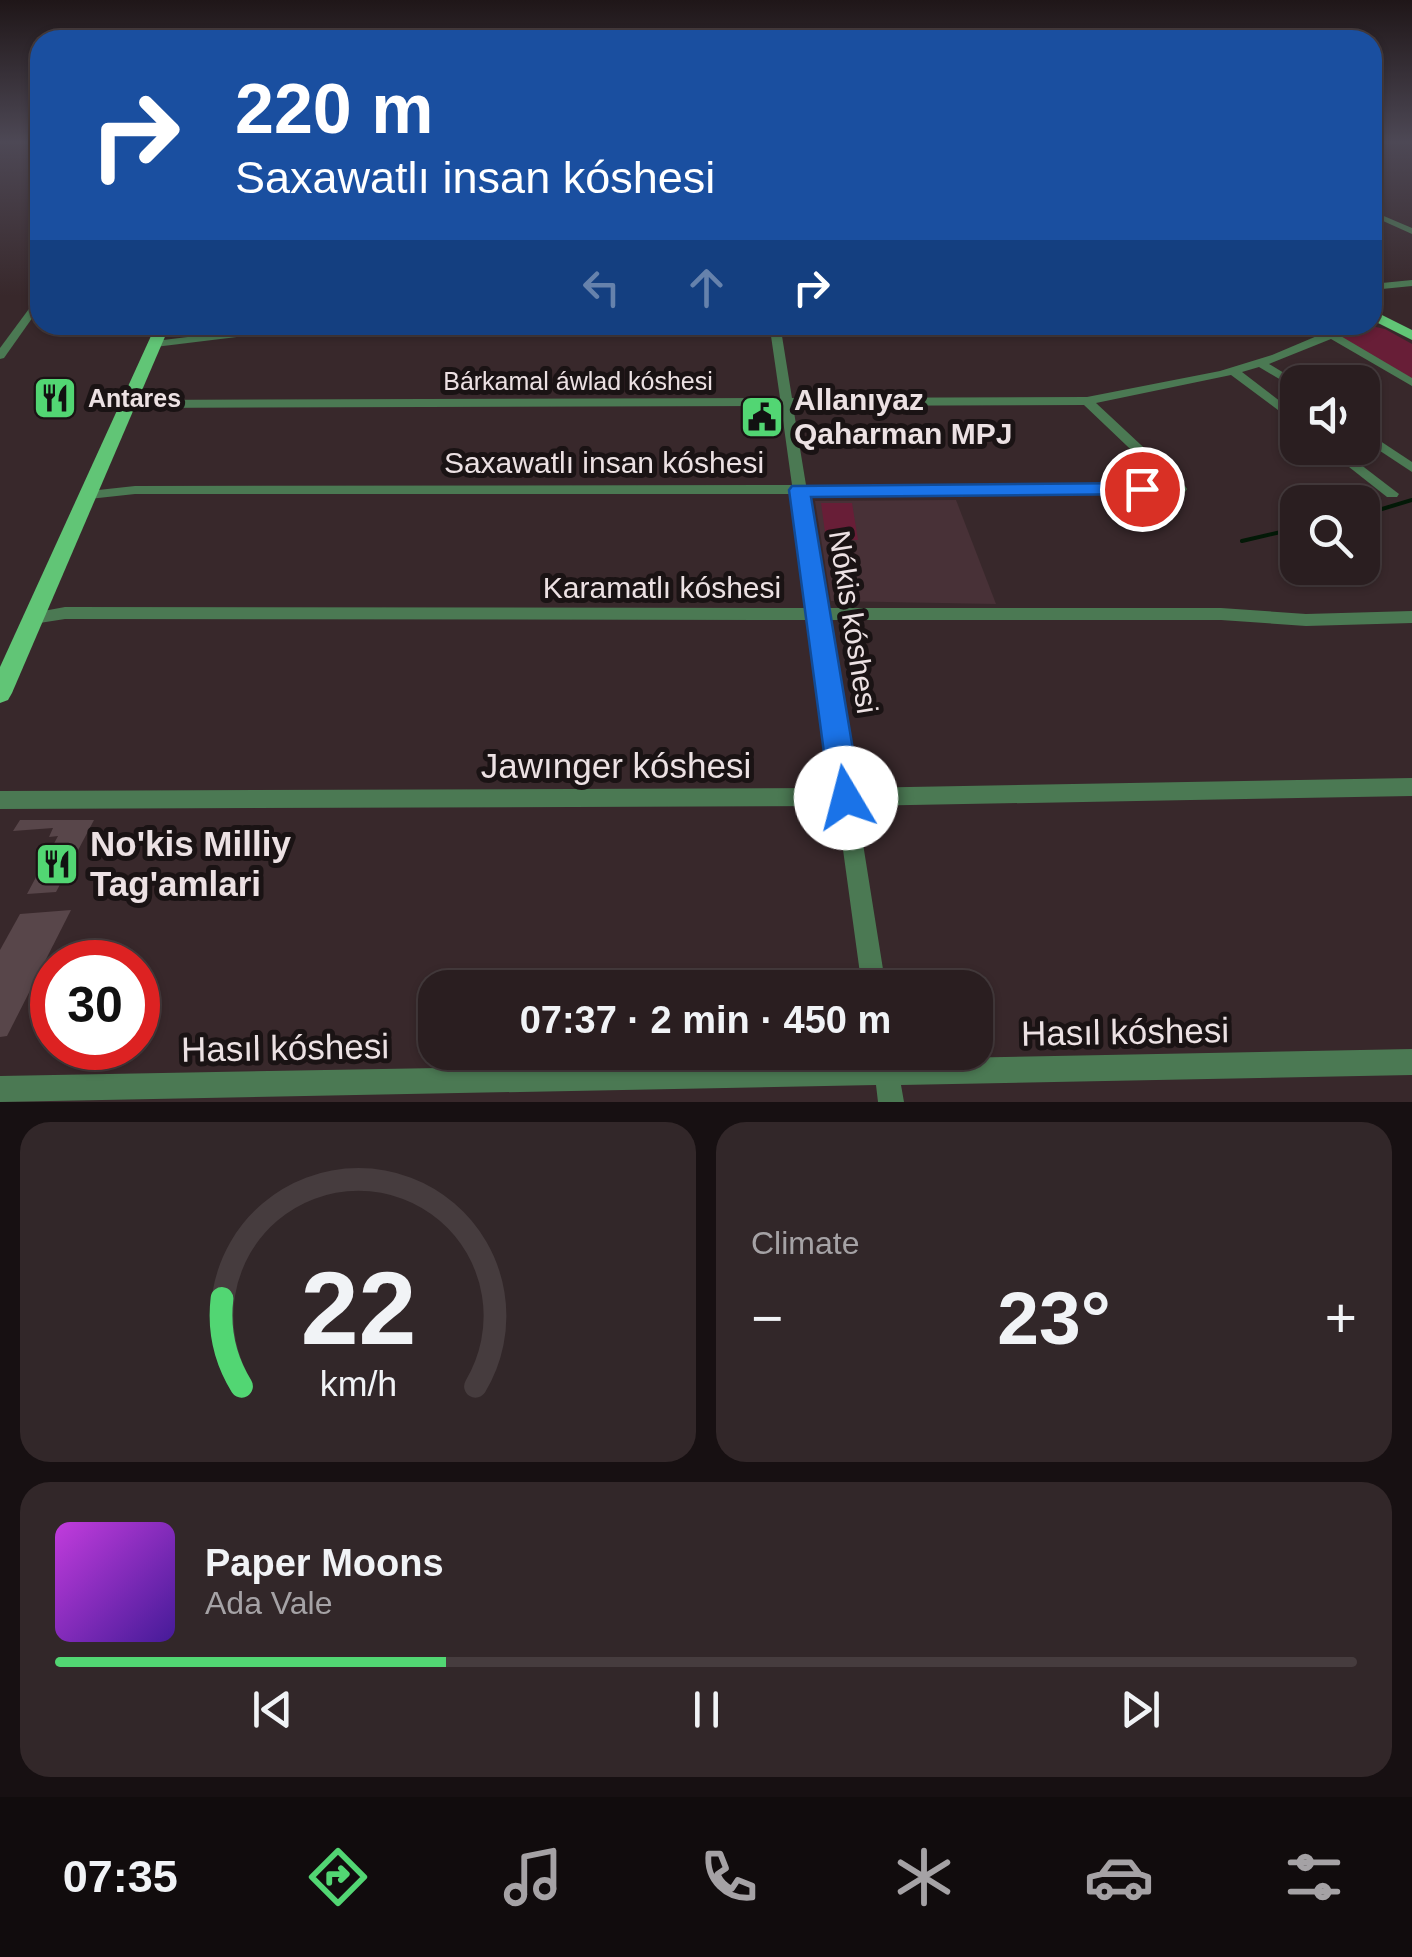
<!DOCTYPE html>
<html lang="en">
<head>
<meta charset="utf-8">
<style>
  :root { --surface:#2a1e20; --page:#322729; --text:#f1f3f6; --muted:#a5a2a5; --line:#463c3e; --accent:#52d673 }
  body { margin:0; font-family:Arial,sans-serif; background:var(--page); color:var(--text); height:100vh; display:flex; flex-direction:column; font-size:38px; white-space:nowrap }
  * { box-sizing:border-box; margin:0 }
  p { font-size:32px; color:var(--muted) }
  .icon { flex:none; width:55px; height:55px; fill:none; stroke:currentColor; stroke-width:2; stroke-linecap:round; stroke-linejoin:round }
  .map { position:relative; height:1102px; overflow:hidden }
  .details { display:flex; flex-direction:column; gap:20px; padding:20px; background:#171012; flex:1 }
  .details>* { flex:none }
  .guide { position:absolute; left:30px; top:30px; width:1352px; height:305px; border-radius:30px; box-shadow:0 2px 8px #0004,0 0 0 2px var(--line); background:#1a4fa0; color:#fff; overflow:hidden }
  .tools { position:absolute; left:1280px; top:365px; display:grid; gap:20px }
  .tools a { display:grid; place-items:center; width:100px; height:100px; border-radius:20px; background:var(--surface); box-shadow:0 2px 8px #0004,0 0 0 2px var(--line); font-size:50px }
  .speed { position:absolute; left:30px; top:940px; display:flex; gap:20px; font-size:50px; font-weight:700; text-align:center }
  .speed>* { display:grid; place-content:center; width:130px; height:130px; border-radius:50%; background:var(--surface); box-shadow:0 2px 8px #0004,0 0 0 2px var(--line); line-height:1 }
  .speed .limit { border:15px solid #d22; background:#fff; color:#111 }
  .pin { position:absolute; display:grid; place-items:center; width:85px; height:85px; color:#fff; margin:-42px; border:5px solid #fff; border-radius:50%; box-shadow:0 2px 10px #0007 }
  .me { position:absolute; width:110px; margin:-55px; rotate:352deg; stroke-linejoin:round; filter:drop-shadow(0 0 8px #0008) }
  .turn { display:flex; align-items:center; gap:35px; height:210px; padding:0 40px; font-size:45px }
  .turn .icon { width:130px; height:130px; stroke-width:2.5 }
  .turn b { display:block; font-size:70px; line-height:85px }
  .lanes { display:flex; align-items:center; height:95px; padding:0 40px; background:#0003; justify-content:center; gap:50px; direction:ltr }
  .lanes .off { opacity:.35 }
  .big { font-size:75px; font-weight:700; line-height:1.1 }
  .details .widget { flex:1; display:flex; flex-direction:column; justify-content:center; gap:15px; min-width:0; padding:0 35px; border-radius:30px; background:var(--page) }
  .details .dial { align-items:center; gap:0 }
  .dial svg { height:260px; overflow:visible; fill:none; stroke:var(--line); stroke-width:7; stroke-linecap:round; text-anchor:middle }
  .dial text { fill:var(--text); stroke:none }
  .song { display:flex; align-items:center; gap:30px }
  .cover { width:120px; height:120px; border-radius:15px; background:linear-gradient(135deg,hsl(290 70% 55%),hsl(260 70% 35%)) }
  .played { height:10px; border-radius:5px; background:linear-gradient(90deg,var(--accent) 30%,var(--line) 30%) }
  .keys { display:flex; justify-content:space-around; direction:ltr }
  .heat { display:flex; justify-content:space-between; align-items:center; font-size:55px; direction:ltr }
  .details .tiles { flex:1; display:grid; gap:20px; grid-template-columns:1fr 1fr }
  .widget:last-child { grid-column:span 2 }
  .trip { position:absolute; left:418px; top:970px; width:575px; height:100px; border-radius:30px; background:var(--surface); box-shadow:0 2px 8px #0004,0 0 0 2px var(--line); font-weight:700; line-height:100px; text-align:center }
  .menu { display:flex; height:160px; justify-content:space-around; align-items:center; background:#110c0d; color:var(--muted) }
  .menu .icon { width:70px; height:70px }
  .menu .on { color:var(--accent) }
  .menu b { font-size:45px; color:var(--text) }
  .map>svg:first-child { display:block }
  .built { fill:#483137 }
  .green { fill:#681e37 }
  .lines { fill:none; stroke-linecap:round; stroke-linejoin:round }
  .stream-far1 { stroke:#031907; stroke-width:2.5 }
  .stream { stroke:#031907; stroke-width:4 }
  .building { fill:#58464a }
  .minor { fill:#4b7953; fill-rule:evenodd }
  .major { fill:#61c576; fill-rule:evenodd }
  .route { fill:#1a73e8; stroke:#114b97; stroke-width:2.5 }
  .labels { text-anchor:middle; stroke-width:10; stroke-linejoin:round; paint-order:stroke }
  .far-street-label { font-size:25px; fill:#ece1e3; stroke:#1a1314 }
  .far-poi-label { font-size:25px; font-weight:bold; fill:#ece1e3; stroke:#1a1314; text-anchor:start }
  .poi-label { font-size:30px; font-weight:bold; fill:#ece1e3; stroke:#1a1314; text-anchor:start }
  .street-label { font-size:30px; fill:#ece1e3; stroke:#1a1314 }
  .near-street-label { font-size:35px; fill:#ece1e3; stroke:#1a1314 }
  .near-poi-label { font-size:35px; font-weight:bold; fill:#ece1e3; stroke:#1a1314; text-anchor:start }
</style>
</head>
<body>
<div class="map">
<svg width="1412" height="1102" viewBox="0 0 1412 1102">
  <rect width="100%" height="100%" fill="#38282b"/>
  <path class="built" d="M956,500L996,604L831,601L815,501Z"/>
  <g class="green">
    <path d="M1367,325L1385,329L1412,344V379L1339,336Z"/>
    <path d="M821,503H852L858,540L826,539Z"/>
  </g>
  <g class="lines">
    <path class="stream-far1" d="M32,248L40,244"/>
    <g class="stream">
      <path d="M1362,515L1412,500"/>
      <path d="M1242,541L1298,528"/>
    </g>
  </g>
  <g class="building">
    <path d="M20,820H94L56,892L27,894L58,836L49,837L53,828L13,831Z"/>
    <path d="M71,910L7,1036L0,1037V950L20,914Z"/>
  </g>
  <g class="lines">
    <g class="minor">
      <path d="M1372,211L1412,228V234L1372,216Z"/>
      <path d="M1412,280V286L1372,290V284Z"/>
      <path d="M40,297V307L4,358L0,359V348L37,298Z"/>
      <path d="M770,325H780L781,330H1042L1040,325H1050L1054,333L1049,336H782L792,398L1087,397L1220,371L1272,355L1343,325H1357L1339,335L1412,378V386L1331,339L1269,364L1299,382L1298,390L1259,367L1242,372L1298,415V425L1231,375L1096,403L1185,486L1187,489L1185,492L807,494L825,608H1221L1306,614L1412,611V623L1306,626L1221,620H827L854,788L1412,778V796L857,806L886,988H862L837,806L0,809V791L834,788L811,620L65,619L33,624L27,622L25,618L27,614L65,607L809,608L793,494H135L89,499L82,495L89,491L135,486L792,485L781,406L129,408L123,404L129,400L780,398L771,336H245L155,347L150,344L155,341L245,330H770ZM1084,405L1168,485H806L793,406Z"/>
      <path d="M1362,429L1412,462V472L1362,439Z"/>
      <path d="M1325,448H1339L1399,494L1397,497H1387Z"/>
      <path d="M1412,1049V1075L901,1085L904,1102H878L876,1085L0,1102V1076L872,1060L871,1052H897L898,1059Z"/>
    </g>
    <g class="major">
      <path d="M1372,310L1412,330V340L1372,320Z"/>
      <path d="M156,325H170L12,693L8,700L0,703V667Z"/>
    </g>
  </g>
  <linearGradient id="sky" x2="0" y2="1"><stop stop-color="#1f1618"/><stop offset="0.48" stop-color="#4d4855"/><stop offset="1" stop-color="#4d4855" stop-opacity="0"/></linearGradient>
  <rect width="1412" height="296" fill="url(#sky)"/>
  <path class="route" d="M1142,483L1149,485L1152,489L1149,494L811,497L861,798L856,807L846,811L835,807L830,798L789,490L792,486Z"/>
  <defs>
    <g id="restaurant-square" transform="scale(2.25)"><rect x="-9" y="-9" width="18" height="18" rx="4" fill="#52d673" stroke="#1a1314"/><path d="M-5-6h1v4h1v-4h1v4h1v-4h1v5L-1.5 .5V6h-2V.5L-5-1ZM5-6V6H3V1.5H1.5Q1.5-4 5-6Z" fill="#111"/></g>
    <g id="civic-square" transform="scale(2.25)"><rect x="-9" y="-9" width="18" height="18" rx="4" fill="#52d673" stroke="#1a1314"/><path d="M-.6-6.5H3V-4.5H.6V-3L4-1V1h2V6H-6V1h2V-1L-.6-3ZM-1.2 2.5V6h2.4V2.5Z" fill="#111"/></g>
  </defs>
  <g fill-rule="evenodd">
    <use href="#restaurant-square" x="55" y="398"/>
    <use href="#civic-square" x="762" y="417"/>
    <use href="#restaurant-square" x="57" y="864"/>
  </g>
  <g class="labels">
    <g class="far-street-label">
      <text x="578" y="390">Bárkamal áwlad kóshesi</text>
    </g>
    <g class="far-poi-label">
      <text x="88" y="407">Antares</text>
    </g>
    <g class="poi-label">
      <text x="794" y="410">Allanıyaz<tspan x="794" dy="34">Qaharman MPJ</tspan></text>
    </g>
    <g class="street-label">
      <text x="604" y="473">Saxawatlı insan kóshesi</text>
      <text x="662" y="598">Karamatlı kóshesi</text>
      <text transform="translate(853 622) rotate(81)" y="10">Nókis kóshesi</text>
    </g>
    <g class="near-street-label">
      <text x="616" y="778">Jawınger kóshesi</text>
      <text transform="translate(1125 1032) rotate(-1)" y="12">Hasıl kóshesi</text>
      <text transform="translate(285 1048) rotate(-1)" y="12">Hasıl kóshesi</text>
    </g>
    <g class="near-poi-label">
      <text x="90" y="856">No'kis Milliy<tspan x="90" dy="40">Tag'amlari</tspan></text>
    </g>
  </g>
</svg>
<div class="tools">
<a><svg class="icon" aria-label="sound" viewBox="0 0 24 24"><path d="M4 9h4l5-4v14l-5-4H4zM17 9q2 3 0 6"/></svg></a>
<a><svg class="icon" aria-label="search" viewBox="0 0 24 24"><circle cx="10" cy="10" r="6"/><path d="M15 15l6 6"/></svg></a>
</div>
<div class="speed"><div class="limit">30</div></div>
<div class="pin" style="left:1142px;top:489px;background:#d93025"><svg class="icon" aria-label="arrive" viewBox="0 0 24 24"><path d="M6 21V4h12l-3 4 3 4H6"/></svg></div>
<svg class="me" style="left:846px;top:798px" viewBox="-20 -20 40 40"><circle r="19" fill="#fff"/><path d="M0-13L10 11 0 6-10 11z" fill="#1a73e8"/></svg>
<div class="trip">07:37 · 2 min · 450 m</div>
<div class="guide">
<div class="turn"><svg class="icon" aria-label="right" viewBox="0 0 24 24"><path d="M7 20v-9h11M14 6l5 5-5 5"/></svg><div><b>220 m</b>Saxawatlı insan kóshesi</div></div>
<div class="lanes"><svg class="icon off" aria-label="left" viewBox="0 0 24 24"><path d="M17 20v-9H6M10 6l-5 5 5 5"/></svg><svg class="icon off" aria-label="ahead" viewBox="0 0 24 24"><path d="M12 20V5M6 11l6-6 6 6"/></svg><svg class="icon" aria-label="right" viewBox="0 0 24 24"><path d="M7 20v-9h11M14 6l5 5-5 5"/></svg></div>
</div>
</div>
<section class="details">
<div class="tiles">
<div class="widget dial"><svg viewBox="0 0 100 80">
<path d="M14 69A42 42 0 1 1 86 69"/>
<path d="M14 69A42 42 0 0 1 8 42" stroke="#52d673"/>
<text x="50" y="56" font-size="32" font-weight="700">22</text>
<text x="50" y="72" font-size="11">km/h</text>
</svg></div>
<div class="widget"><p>Climate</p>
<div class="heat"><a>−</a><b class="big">23°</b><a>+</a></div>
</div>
<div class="widget">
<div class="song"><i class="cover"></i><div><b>Paper Moons</b><p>Ada Vale</p></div></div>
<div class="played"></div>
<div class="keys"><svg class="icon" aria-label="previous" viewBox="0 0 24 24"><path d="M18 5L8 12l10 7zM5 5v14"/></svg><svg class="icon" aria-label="pause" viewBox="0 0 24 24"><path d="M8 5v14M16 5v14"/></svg><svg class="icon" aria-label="next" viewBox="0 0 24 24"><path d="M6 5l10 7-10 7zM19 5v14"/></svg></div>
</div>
</div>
</section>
<nav class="menu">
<b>07:35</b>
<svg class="icon on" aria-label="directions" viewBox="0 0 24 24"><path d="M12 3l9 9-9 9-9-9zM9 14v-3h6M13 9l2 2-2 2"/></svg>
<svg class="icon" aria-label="music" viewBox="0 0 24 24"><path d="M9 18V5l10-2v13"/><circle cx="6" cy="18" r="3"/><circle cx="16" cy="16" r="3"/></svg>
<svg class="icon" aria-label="phone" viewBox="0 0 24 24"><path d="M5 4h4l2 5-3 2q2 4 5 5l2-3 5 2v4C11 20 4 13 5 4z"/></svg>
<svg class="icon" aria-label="climate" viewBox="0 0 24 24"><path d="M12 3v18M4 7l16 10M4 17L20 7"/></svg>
<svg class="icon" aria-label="car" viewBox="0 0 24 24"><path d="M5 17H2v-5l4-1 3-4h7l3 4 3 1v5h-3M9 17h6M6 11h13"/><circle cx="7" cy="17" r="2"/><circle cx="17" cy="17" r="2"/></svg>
<svg class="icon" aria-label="filters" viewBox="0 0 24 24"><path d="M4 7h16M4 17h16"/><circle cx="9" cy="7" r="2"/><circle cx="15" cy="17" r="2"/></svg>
</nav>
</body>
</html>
